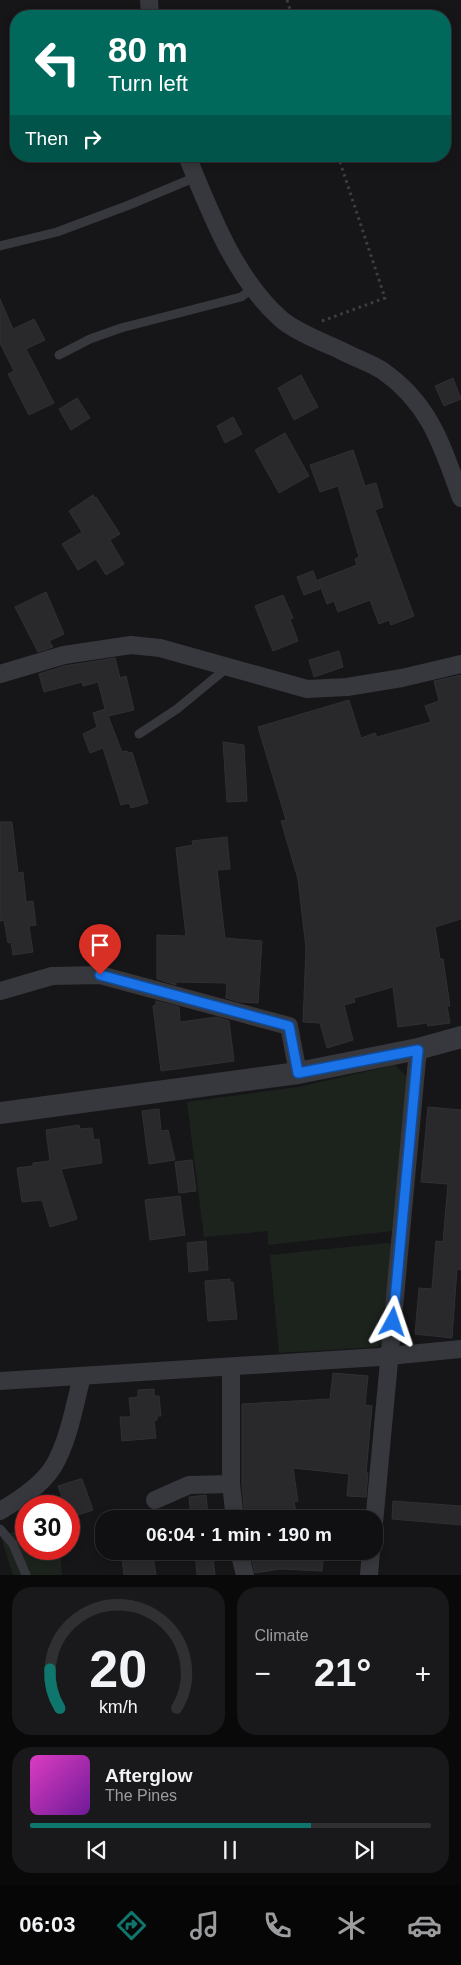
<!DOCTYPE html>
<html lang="en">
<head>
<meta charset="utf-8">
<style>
  :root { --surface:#101012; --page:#19191b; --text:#f1f3f6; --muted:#9c9d9f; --line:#303032; --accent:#0f766e }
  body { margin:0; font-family:Helvetica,sans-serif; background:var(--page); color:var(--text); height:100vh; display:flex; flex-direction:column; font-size:19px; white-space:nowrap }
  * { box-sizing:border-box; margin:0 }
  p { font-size:16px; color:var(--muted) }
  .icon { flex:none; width:28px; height:28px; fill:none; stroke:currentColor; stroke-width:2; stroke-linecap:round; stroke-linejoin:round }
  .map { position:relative; height:1575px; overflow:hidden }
  .panel { display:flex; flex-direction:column; gap:12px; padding:12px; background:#09090a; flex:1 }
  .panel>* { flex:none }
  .hud { position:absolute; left:10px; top:10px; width:441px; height:152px; border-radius:20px; box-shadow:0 2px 8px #0003,0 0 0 1px var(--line); background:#00695c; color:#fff; overflow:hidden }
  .speed { position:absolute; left:15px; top:1495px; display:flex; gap:10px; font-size:25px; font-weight:700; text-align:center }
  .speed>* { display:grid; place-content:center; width:65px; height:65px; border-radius:50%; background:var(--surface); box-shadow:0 2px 8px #0003,0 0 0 1px var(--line); line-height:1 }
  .speed .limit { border:8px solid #d22; background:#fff; color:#111 }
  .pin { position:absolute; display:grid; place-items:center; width:42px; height:42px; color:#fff; margin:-51px -21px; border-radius:50% 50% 50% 0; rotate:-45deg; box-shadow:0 0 5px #0007 }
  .pin .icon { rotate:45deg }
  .me { position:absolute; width:55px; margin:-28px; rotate:5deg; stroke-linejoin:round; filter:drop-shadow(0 0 4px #0008) }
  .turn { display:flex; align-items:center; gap:18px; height:105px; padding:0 15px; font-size:22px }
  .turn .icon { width:65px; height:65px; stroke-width:2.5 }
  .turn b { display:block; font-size:35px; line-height:42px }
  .then { display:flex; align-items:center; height:48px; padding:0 15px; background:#0003; gap:10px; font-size:19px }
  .big { font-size:38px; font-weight:600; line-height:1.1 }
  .panel .widget { flex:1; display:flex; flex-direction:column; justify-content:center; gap:8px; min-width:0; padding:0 18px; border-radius:20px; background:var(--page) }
  .panel .dial { align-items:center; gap:0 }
  .dial svg { height:130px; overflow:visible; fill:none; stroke:var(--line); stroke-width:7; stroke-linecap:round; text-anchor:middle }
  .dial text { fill:var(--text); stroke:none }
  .song { display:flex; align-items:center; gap:15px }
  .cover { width:60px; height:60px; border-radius:8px; background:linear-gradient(135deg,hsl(310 70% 55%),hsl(280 70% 35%)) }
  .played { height:5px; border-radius:2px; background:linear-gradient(90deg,var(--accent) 70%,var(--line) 70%) }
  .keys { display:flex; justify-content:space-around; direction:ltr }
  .heat { display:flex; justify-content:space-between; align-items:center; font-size:28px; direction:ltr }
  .panel .tiles { flex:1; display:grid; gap:12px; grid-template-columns:1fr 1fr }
  .widget:last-child { grid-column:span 2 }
  .trip { position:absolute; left:95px; top:1510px; width:288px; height:50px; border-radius:20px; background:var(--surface); box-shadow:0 2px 8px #0003,0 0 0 1px var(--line); font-weight:600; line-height:50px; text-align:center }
  .tab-bar { display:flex; height:80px; justify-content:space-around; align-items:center; background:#060607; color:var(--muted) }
  .tab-bar .icon { width:35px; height:35px }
  .tab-bar .selected { color:var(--accent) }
  .tab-bar b { font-size:22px; color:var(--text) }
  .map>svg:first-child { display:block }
  .green { fill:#1c231d }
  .building { fill:#29292c; stroke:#303034 }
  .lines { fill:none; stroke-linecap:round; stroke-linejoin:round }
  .path { stroke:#3d3f44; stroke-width:3; stroke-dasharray:2.5 4; stroke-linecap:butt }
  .service { stroke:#37383d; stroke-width:9 }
  .minor { stroke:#37383d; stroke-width:18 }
  .tertiary { stroke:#37383d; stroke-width:22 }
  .route-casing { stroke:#114b97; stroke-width:12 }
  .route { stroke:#1a73e8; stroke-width:9 }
</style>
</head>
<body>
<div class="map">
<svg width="461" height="1575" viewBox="0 0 461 1575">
  <rect width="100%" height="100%" fill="#161618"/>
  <g class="green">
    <path d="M395,1065L407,1077L392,1231L268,1245V1231L204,1237L187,1102L298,1087Z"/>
    <path d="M386,1243L391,1244L383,1342L377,1347L279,1353L270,1255Z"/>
    <path d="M26,1527V1549H60L62,1575H13L1,1537Z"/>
  </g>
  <g class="building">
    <path d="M0,299L13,329L34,319L45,340L26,349L54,403L29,415L8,374L14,371L0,343Z"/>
    <path d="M301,375L318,407L294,420L278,388Z"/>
    <path d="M453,378L461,399L444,406L435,386Z"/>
    <path d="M77,398L90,418L71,430L59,409Z"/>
    <path d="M233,417L242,434L225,443L217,426Z"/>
    <path d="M285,433L309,476L279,493L255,450Z"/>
    <path d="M353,450L365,486L376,483L383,507L375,510L414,616L391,625L389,620L379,624L370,600L338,612L334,601L327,604L318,580L357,565L355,559L359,557L338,486L320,492L310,465Z"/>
    <path d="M93,495L94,498L96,497L120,534L110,540L124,564L106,575L96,559L78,570L62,544L82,532L69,511Z"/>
    <path d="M313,571L320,589L304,595L297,577Z"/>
    <path d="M46,592L64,634L49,641L53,647L38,652L15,607Z"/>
    <path d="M283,595L293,618L290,619L298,641L273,651L255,606Z"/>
    <path d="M339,651L343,667L314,677L309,660Z"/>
    <path d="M115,658L120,678L126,676L134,710L108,716L122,752L127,751L128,753L132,752L148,803L131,808L129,803L121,805L103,748L90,753L83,734L97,727L93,713L105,709L98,682L83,686L82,682L44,692L39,674L64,666Z"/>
    <path d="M461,675V919L435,927L440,959H443L450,1006H447L450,1023L428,1026L427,1023L398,1027L393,987L354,998L355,1002L344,1005L353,1040L327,1048L320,1023L303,1022L306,948L298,879L281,821L286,820L258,727L349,700L361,738L375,733L377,737L431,722L425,706L439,701L434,681Z"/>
    <path d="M223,742L244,745L247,801L227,802Z"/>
    <path d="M0,822H12L18,873L23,872L26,902L33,901L36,925L29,926L33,952L13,955L11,942L8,943L4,920L0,921Z"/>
    <path d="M227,837L230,869L217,870L225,938L262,941L258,1003L240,1002L226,998L227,983L176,982V985L157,979V935L186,936L176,848L193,845L192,841Z"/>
    <path d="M156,1001L179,1007L180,1022L217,1017L229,1021L234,1061L161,1071L153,1006L156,1005Z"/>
    <path d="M428,1107L461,1110V1270L457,1269L452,1338L415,1334L419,1288L432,1289L436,1241L443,1242L448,1184L421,1182Z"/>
    <path d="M159,1109L161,1131L168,1130L175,1160L149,1164L142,1111Z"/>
    <path d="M79,1125L80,1129L92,1128L94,1140L99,1139L102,1163L61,1169L77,1219L50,1227L42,1200L22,1202L17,1168L33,1166V1163L50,1161L46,1130Z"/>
    <path d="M192,1160L196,1191L179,1193L175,1162Z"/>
    <path d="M180,1196L185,1235L150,1240L145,1200Z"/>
    <path d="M206,1241L208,1270L189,1272L187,1243Z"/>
    <path d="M230,1279V1282H233L237,1319L208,1321L205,1281Z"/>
    <path d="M333,1373L368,1376L365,1405L372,1406L366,1473H368L366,1497L347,1496L349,1474L293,1468L298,1501L294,1502L297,1516L278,1519H245L242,1483V1404L330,1399Z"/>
    <path d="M154,1389V1396H159L161,1416H157V1420L154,1421L156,1438L122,1441L120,1417H131L129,1398L138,1397V1390Z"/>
    <path d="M80,1479H82L93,1510L69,1518V1506H65L58,1486Z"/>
    <path d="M206,1495L208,1516L191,1518L189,1497Z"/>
    <path d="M393,1501L461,1506V1525L392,1519Z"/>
    <path d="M134,1512L135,1519H116L115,1514Z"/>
    <path d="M121,1551H152L156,1575H124Z"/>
    <path d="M195,1551H212L215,1575H197Z"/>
    <path d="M250,1551H324L322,1571L280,1569L255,1573Z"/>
  </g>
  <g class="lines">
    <g class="path">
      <path d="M287,0L292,16"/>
      <path d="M322,321L385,298L338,156"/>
    </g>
    <g class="service">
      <path d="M0,246L57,232L129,205L196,177"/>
      <path d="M59,355L90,339L121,328L241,297L253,288"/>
      <path d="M139,734L177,709L228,667"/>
      <path d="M0,1529L13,1544L26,1575"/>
    </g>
    <g class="minor">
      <path d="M149,0L150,16"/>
      <path d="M187,156C211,214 234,277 281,319C294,331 325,343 342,351C355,358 371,363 383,371C431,405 442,446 461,498"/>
      <path d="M0,674L64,655L131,645L160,648L307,689L347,687L402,678L461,664"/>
      <path d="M0,991L52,976L100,975L289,1026L298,1073"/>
      <path d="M231,1367V1484L235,1519"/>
      <path d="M0,1381L379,1357L461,1349"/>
      <path d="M155,1500L189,1485L231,1484"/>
      <path d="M0,1511C19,1500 41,1486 53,1467C68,1443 75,1404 82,1376"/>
      <path d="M374,1523L418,1049"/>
      <path d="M239,1551L245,1575"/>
      <path d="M369,1575L371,1551"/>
    </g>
    <path class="tertiary" d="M0,1113L298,1073L418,1049L461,1037"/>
  </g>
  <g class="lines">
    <g class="route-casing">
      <path id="route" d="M100,975L289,1026L298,1073L418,1050L393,1322"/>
    </g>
    <use href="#route" class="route"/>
  </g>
</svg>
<div class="speed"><div class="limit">30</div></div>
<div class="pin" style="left:100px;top:975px;background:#d93025"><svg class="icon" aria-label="arrive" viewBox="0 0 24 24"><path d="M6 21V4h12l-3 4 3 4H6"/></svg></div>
<svg class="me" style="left:393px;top:1322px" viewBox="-20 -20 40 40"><path d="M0-17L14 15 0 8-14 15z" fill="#1a73e8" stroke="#fff" stroke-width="4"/></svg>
<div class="trip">06:04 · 1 min · 190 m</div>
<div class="hud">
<div class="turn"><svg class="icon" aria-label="left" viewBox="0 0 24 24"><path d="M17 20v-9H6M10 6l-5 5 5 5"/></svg><div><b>80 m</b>Turn left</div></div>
<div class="then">Then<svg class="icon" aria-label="right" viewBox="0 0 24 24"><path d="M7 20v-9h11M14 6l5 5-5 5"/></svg></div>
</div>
</div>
<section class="panel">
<div class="tiles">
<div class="widget dial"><svg viewBox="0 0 100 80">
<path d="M14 69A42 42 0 1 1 86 69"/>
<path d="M14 69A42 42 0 0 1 8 45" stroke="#0f766e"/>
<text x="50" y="56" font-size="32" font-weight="700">20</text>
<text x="50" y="72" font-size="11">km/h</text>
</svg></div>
<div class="widget"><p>Climate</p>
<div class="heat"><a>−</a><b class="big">21°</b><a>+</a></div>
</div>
<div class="widget">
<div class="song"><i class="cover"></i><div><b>Afterglow</b><p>The Pines</p></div></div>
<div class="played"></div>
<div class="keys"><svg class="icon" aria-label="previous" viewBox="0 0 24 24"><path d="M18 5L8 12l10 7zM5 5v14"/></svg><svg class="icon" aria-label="pause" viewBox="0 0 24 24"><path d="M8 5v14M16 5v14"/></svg><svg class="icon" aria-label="next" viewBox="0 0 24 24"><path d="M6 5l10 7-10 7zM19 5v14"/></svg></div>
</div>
</div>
</section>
<nav class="tab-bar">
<b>06:03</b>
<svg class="icon selected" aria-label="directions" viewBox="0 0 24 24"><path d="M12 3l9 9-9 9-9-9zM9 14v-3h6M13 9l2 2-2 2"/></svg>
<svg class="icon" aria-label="music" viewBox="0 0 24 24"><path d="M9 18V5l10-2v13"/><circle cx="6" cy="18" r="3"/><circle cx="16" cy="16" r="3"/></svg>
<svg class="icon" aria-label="phone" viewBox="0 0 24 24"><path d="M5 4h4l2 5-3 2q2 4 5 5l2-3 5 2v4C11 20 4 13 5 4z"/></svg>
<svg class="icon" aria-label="climate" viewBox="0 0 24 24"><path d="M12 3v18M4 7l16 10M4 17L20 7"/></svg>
<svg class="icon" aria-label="car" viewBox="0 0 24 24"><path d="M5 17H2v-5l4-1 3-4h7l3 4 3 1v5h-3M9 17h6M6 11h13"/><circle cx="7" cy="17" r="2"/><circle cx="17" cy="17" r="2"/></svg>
</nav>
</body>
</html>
